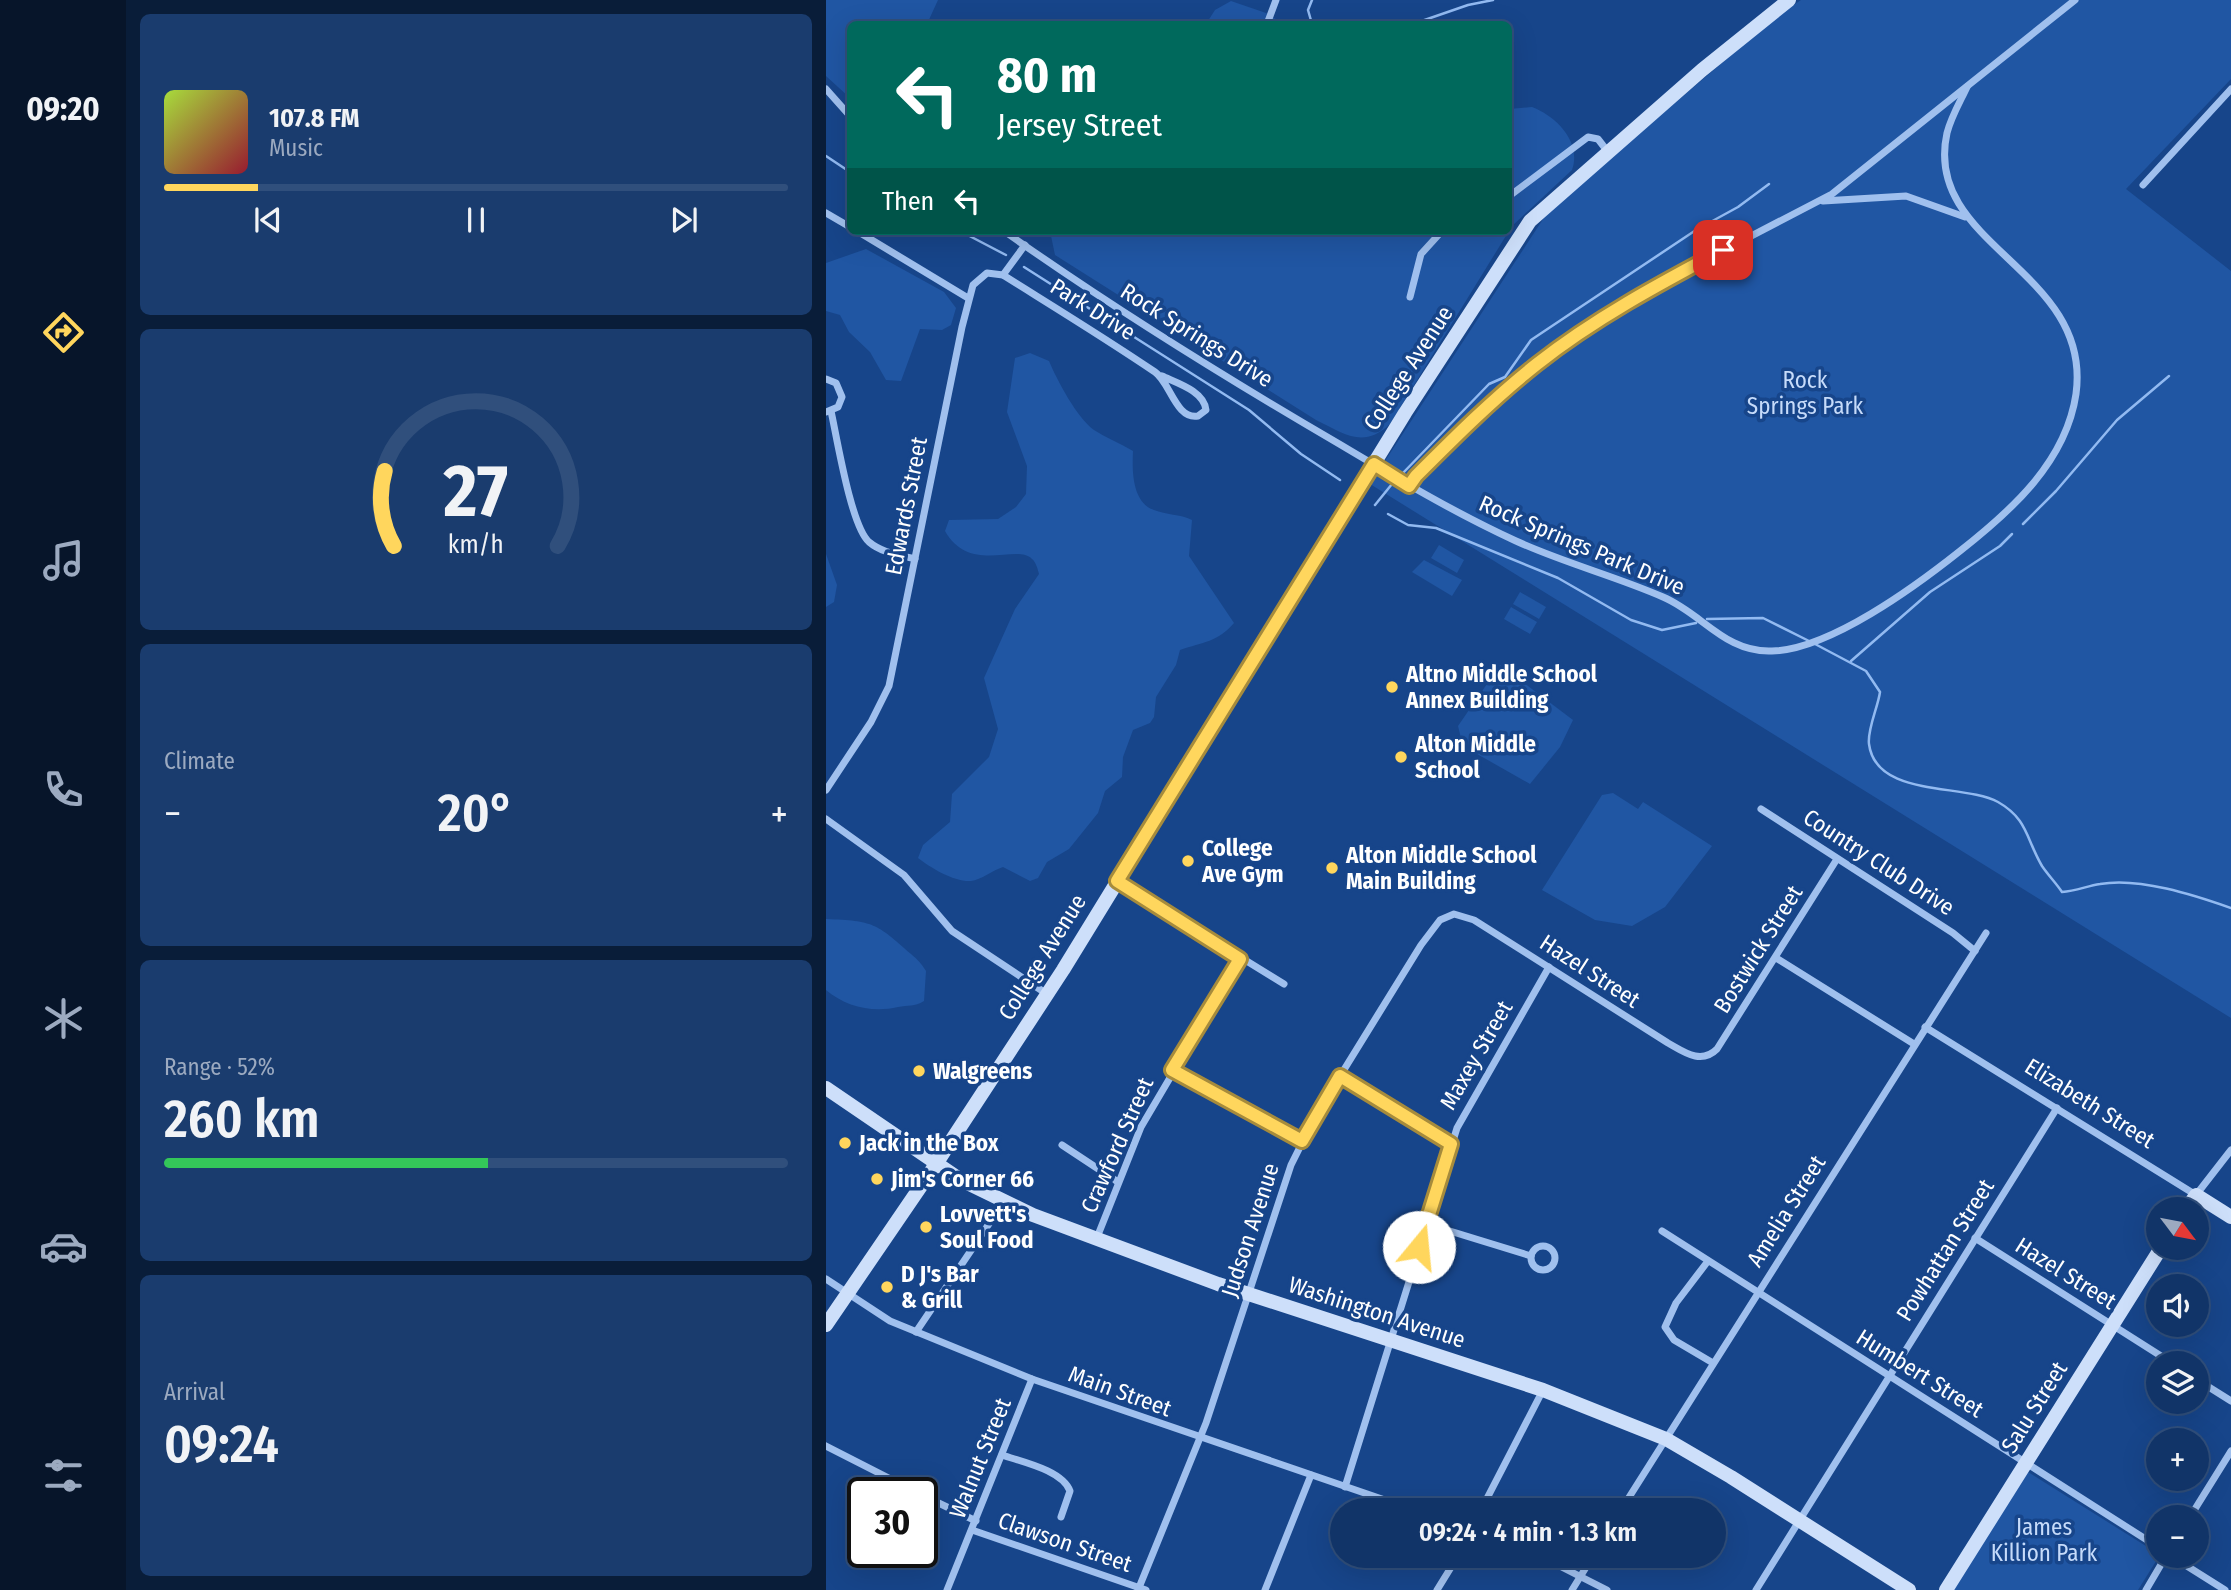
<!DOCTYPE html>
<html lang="en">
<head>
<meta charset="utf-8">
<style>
  :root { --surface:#113468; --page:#1a3c6e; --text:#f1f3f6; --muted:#9caac0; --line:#304f7c; --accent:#ffd65d }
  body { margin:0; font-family:"Fira Sans Condensed",sans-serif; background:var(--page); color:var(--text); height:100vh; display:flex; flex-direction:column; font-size:26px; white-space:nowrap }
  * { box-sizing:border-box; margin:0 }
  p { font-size:23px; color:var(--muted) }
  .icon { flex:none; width:38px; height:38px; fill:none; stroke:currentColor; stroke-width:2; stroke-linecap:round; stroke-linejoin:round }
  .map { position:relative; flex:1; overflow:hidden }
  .side { display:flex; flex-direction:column; gap:14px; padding:14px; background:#091d39; width:700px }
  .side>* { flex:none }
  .hud { position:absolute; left:21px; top:21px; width:665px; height:214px; border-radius:10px; box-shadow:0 7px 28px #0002,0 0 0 2px var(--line); background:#00695c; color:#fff; overflow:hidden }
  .needle { width:46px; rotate:122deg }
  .tools { position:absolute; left:1320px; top:1197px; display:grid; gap:14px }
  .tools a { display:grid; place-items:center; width:63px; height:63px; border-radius:50%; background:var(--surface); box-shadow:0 7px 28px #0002,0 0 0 2px var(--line); font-size:35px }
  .speed { position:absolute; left:21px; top:1477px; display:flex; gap:14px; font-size:35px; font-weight:700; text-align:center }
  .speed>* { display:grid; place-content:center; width:91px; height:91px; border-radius:50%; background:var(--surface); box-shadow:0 7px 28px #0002,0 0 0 2px var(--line); line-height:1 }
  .speed .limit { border:4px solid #111; border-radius:10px; background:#fff; color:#111 }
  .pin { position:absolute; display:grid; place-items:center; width:60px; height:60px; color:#fff; margin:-30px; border-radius:14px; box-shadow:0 4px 10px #0006 }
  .me { position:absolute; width:77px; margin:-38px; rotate:17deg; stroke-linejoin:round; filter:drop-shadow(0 0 5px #0008) }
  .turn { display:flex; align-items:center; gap:24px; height:147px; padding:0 35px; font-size:32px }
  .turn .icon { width:91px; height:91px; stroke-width:2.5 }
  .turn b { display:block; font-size:49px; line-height:60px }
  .then { display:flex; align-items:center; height:66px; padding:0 35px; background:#0003; gap:14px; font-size:26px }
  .big { font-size:52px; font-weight:600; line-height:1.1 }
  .side .widget { flex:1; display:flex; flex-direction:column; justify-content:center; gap:10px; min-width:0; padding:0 24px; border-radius:10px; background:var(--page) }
  .side .dial { align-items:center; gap:0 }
  .dial svg { height:182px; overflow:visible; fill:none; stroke:var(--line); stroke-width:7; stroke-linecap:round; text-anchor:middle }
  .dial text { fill:var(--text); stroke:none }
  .song { display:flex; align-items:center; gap:21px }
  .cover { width:84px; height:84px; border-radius:10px; background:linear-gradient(135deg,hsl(80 70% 55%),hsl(350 70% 35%)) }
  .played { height:7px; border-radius:4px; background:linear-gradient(90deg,var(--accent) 15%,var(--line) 15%) }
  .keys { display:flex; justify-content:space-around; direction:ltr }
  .heat { display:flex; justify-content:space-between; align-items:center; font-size:38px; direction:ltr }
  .charge { height:10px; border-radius:5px; background:linear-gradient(90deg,#34c759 52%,var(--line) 0) }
  .trip { position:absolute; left:504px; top:1498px; width:396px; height:70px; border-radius:35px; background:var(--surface); box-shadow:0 7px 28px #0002,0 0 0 2px var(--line); font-weight:600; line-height:70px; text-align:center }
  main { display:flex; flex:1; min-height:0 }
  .tab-bar { display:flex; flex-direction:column; width:126px; justify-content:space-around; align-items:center; background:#07152a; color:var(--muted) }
  .tab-bar .icon { width:49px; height:49px }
  .tab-bar .selected { color:var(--accent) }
  .tab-bar b { font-size:32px; color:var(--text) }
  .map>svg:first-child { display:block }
  .green { fill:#2056a3 }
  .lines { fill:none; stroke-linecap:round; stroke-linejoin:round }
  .stream { stroke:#92baf1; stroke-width:2.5 }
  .street { stroke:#a0c0ee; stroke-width:7 }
  .secondary { stroke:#cddffa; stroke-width:14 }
  .route-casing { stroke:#a68b3c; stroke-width:18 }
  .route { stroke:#ffd65d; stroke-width:12 }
  .poi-dot { fill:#ffd65d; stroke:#17458a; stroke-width:2.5 }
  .labels { text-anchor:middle; stroke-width:7; stroke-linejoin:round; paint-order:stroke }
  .street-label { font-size:23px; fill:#fff; stroke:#17458a }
  .park-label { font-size:23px; fill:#c6dbfa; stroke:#17458a }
  .poi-label { font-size:23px; font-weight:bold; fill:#fff; stroke:#17458a; text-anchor:start }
</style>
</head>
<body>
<main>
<nav class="tab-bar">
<b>09:20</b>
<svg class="icon selected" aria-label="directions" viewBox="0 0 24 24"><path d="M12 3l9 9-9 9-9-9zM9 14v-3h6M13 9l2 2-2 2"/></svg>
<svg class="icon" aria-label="music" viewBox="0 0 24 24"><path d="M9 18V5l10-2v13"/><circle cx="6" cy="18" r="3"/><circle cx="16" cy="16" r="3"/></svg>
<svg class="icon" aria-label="phone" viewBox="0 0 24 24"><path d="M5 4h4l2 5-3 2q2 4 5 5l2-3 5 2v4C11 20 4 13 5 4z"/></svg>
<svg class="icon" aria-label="climate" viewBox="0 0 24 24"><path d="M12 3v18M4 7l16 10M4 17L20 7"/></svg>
<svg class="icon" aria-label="car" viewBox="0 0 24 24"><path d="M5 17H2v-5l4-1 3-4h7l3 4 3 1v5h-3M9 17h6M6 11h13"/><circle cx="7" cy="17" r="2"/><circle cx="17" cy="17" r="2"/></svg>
<svg class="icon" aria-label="filters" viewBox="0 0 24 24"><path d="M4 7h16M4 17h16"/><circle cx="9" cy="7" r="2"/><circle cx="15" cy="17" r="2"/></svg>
</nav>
<section class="side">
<div class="widget">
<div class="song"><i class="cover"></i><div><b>107.8 FM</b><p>Music</p></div></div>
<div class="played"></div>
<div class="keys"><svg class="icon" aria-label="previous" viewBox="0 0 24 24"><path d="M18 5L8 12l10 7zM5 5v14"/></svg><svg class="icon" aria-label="pause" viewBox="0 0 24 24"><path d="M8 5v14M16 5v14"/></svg><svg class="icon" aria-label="next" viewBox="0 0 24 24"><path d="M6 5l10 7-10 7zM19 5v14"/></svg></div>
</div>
<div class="widget dial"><svg viewBox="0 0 100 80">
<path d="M14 69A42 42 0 1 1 86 69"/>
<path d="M14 69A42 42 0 0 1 10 36" stroke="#ffd65d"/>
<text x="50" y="56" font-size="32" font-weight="700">27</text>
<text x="50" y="72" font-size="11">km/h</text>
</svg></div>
<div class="widget"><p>Climate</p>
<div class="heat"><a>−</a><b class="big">20°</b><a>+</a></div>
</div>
<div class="widget"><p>Range · 52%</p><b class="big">260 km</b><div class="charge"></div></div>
<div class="widget"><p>Arrival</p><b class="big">09:24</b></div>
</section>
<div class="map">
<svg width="1405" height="1590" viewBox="0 0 1405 1590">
  <rect width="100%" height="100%" fill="#17458a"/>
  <g class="green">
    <path d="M0,0H112L101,24H24V98L0,76Z"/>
    <path d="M975,0H1405V79L1300,189L1405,271V1018L544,484L723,210L950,17Z"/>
    <path d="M405,1L440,13L458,24H380L389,10Z"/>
    <path d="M706,107C730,116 756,142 746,170L686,226L564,424C537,449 519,434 490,420L229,255L224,231H682L683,109Z"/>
    <path d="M40,249L118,292L130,308L125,325L116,330L94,329L75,381L60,380L44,352L23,332L14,315L0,311V263Z"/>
    <path d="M204,353L223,361C231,380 251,418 268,430C280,438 294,443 307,451C306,471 306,502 328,510C340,515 354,514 366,520L363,556L408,623C392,642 377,642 354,650L350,665L330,697L328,717L324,723L307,730L297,757L296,777L279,791L272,813L243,849L221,862L212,878L204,881L177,867C167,870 155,880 145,881C128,882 105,868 92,858L97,845L124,822L126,794L163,757L172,729L158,678L189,609L213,574C212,570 210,562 206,559C191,543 144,575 119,531L123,520L172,519L190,507L200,494L201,466L181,412L189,358Z"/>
    <path d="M613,545L638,560L631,573L605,558Z"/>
    <path d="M0,554L11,585L8,602L0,607Z"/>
    <path d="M598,560L636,580L626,596L586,572Z"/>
    <path d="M694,592L720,607L713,619L687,604Z"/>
    <path d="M685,607L711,622L704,634L678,619Z"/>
    <path d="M674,665L747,720L734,747L704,784L637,746L632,726Z"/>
    <path d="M787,793L812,809L817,802L886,846L839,907L806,926L769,920L716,890L776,795Z"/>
    <path d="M0,919C48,921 50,923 85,954C92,960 95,963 100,971L98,1001C88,1007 82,1005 72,1007C47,1013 20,1007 0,990Z"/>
    <path d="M1202,1472L1331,1553L1332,1558L1312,1590H1127Z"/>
  </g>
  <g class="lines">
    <g class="stream">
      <path d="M486,24L482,10L486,0"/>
      <path d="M587,24L642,5L667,0"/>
      <path d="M0,156L24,172"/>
      <path d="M134,231L180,255"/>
      <path d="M198,267L423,410L475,454L514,480"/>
      <path d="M576,474L663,384L679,377L705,340L870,230L912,207L943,184"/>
      <path d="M549,505L566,484"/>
      <path d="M562,514L582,525L610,528L732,578L805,620L836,630L870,623"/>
      <path d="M1197,524L1230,491L1291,420L1343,376"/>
      <path d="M881,619L937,618L983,641"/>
      <path d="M989,644L1040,671L1054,692C1052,707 1041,730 1043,744C1050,798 1137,783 1172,802C1202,819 1200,839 1216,866C1222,875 1230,883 1236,892C1250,891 1261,886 1274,884C1313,877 1368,895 1405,908"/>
      <path d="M1025,661L1104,592L1174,546L1186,534"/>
    </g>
    <g class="street">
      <path d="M441,24L450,0"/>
      <path d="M0,89L24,116"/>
      <path d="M1317,185L1405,89"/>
      <path d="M682,197L762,137L772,139L782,152"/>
      <path d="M997,201L1080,196L1139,217"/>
      <path d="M0,213L24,227"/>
      <path d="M31,231L142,298"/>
      <path d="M178,231C287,308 400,378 515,445C572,479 629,513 690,541C738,563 789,576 837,597C877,614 899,653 946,651C1003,650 1090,586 1134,551C1185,511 1240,462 1250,394C1267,269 1096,246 1121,133C1125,117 1134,102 1141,87"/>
      <path d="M177,275L199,245"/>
      <path d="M584,297L595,254L616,231"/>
      <path d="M0,379L10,383L16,397L12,407L0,412"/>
      <path d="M5,411C11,438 25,526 43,542C56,553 74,555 89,559"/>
      <path d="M583,486L590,476L680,389L745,339L860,270L1006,194L1249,0"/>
      <path d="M0,790L45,722L63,686L136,327L147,285L161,273L177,275C228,307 279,338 329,372C344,382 350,420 372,416L380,410C378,391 351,383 336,376"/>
      <path d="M935,809L1127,933L1149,951"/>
      <path d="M0,819L78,875L126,931L221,994"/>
      <path d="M291,881L458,984"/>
      <path d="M950,958L1088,1044"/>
      <path d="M1099,1027L1370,1195L1405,1150"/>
      <path d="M346,1070L476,1141"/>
      <path d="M514,1076L625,1144"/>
      <path d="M236,1145L292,1182"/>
      <path d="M601,1224L705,1256"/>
      <path d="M836,1231L1332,1547"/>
      <path d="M1149,1238L1346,1363"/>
      <path d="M270,1240L315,1127L414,959"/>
      <circle cx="717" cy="1258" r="12"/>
      <path d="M882,1261L850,1303L839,1327L848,1340L887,1363"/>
      <path d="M0,1279L64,1321L206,1379L588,1510"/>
      <path d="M90,1332L177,1203"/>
      <path d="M1370,1379L1405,1401"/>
      <path d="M0,1446L92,1493"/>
      <path d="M176,1455C196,1462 236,1470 244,1491L235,1517"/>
      <path d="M519,1487L631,1128L723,967"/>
      <path d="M96,1495L150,1521"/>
      <path d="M655,1510L717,1390"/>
      <path d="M795,1510L1160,933"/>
      <path d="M1364,1517L1405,1451"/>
      <path d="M146,1530L320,1590"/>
      <path d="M714,1556L781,1590"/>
      <path d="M1345,1556L1399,1590"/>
      <path d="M121,1590L206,1379"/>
      <path d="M312,1590L380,1423L465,1165L490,1115L595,945L614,920L628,914L648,920L842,1043C858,1052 875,1065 891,1049L1011,859"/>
      <path d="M439,1590L485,1475"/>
      <path d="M611,1590L632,1556"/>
      <path d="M746,1590L767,1556"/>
      <path d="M930,1590L1231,1108"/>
      <path d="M1320,1590L1340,1556"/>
    </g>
    <g class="secondary">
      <path d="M0,1088L135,1180L207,1215L392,1284L717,1390L840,1439L905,1477L1083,1590"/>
      <path d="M1360,1209L1370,1195L1405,1217"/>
      <path d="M0,1325L110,1164L237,970L579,413L704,221L876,70L963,0"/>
      <path d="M1120,1590L1335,1248"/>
    </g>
  </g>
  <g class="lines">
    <g class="route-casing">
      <path id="route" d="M593,1247L625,1144L514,1076L476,1141L346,1070L414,959L291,881L548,464L583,486L590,476C629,437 668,398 711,364C768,319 833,284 897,250"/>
    </g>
    <use href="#route" class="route"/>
  </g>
  <g class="poi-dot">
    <circle cx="566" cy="687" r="7"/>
    <circle cx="575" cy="757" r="7"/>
    <circle cx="362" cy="861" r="7"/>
    <circle cx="506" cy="868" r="7"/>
    <circle cx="93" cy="1071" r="7"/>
    <circle cx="19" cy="1143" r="7"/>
    <circle cx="51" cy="1179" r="7"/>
    <circle cx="100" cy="1227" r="7"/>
    <circle cx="61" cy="1287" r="7"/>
  </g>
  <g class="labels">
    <g class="street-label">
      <text transform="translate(267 309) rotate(32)" y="8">Park Drive</text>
      <text transform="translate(371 335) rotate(32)" y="8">Rock Springs Drive</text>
      <text transform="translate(582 368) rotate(-57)" y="8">College Avenue</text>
      <text transform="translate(80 506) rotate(-79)" y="8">Edwards Street</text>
      <text transform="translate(756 545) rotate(23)" y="8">Rock Springs Park Drive</text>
      <text transform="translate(1053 862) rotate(33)" y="8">Country Club Drive</text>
      <text transform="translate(932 949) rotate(-58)" y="8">Bostwick Street</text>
      <text transform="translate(216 957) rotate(-58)" y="8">College Avenue</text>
      <text transform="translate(764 971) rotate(33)" y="8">Hazel Street</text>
      <text transform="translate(650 1055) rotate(-60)" y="8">Maxey Street</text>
      <text transform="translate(1264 1103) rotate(32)" y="8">Elizabeth Street</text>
      <text transform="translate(291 1145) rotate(-66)" y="8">Crawford Street</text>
      <text transform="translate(960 1211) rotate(-58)" y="8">Amelia Street</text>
      <text transform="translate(424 1230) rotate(-72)" y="8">Judson Avenue</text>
      <text transform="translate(1119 1250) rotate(-58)" y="8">Powhattan Street</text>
      <text transform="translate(1240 1273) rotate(32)" y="8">Hazel Street</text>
      <text transform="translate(551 1312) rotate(18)" y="8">Washington Avenue</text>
      <text transform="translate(1094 1373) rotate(32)" y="8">Humbert Street</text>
      <text transform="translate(294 1391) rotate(20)" y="8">Main Street</text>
      <text transform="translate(1208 1407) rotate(-58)" y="8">Salu Street</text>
      <text transform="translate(154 1458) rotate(-68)" y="8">Walnut Street</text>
      <text transform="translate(239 1542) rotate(19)" y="8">Clawson Street</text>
    </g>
    <g class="park-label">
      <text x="979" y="388">Rock<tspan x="979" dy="26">Springs Park</tspan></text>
      <text x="1218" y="1535">James<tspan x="1218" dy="26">Killion Park</tspan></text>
    </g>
    <g class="poi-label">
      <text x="580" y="682">Altno Middle School<tspan x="580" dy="26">Annex Building</tspan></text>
      <text x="589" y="752">Alton Middle<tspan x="589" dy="26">School</tspan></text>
      <text x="376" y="856">College<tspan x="376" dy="26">Ave Gym</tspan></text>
      <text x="520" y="863">Alton Middle School<tspan x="520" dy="26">Main Building</tspan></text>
      <text x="107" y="1079">Walgreens</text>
      <text x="33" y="1151">Jack in the Box</text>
      <text x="65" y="1187">Jim's Corner 66</text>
      <text x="114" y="1222">Lovvett's<tspan x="114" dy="26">Soul Food</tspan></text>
      <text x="75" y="1282">D J's Bar<tspan x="75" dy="26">&amp; Grill</tspan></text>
    </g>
  </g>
</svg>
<div class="tools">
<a><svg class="needle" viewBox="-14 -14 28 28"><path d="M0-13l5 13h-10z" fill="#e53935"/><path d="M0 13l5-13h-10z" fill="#9caac0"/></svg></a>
<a><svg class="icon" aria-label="sound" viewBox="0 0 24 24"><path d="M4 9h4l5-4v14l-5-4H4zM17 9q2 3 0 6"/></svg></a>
<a><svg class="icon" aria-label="layers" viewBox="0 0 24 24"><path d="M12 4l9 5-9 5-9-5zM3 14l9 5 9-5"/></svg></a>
<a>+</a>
<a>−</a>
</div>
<div class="speed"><div class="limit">30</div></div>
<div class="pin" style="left:897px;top:250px;background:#d93025"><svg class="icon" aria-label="arrive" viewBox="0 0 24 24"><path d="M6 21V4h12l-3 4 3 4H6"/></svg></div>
<svg class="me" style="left:593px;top:1247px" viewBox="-20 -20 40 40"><circle r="19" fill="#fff"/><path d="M0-13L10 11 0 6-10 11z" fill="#ffd65d"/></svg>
<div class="trip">09:24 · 4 min · 1.3 km</div>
<div class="hud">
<div class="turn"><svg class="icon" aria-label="left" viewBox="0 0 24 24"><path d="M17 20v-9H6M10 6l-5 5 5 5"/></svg><div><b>80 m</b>Jersey Street</div></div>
<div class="then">Then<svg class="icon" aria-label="left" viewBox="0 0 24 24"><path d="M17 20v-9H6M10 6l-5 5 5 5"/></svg></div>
</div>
</div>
</main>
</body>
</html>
